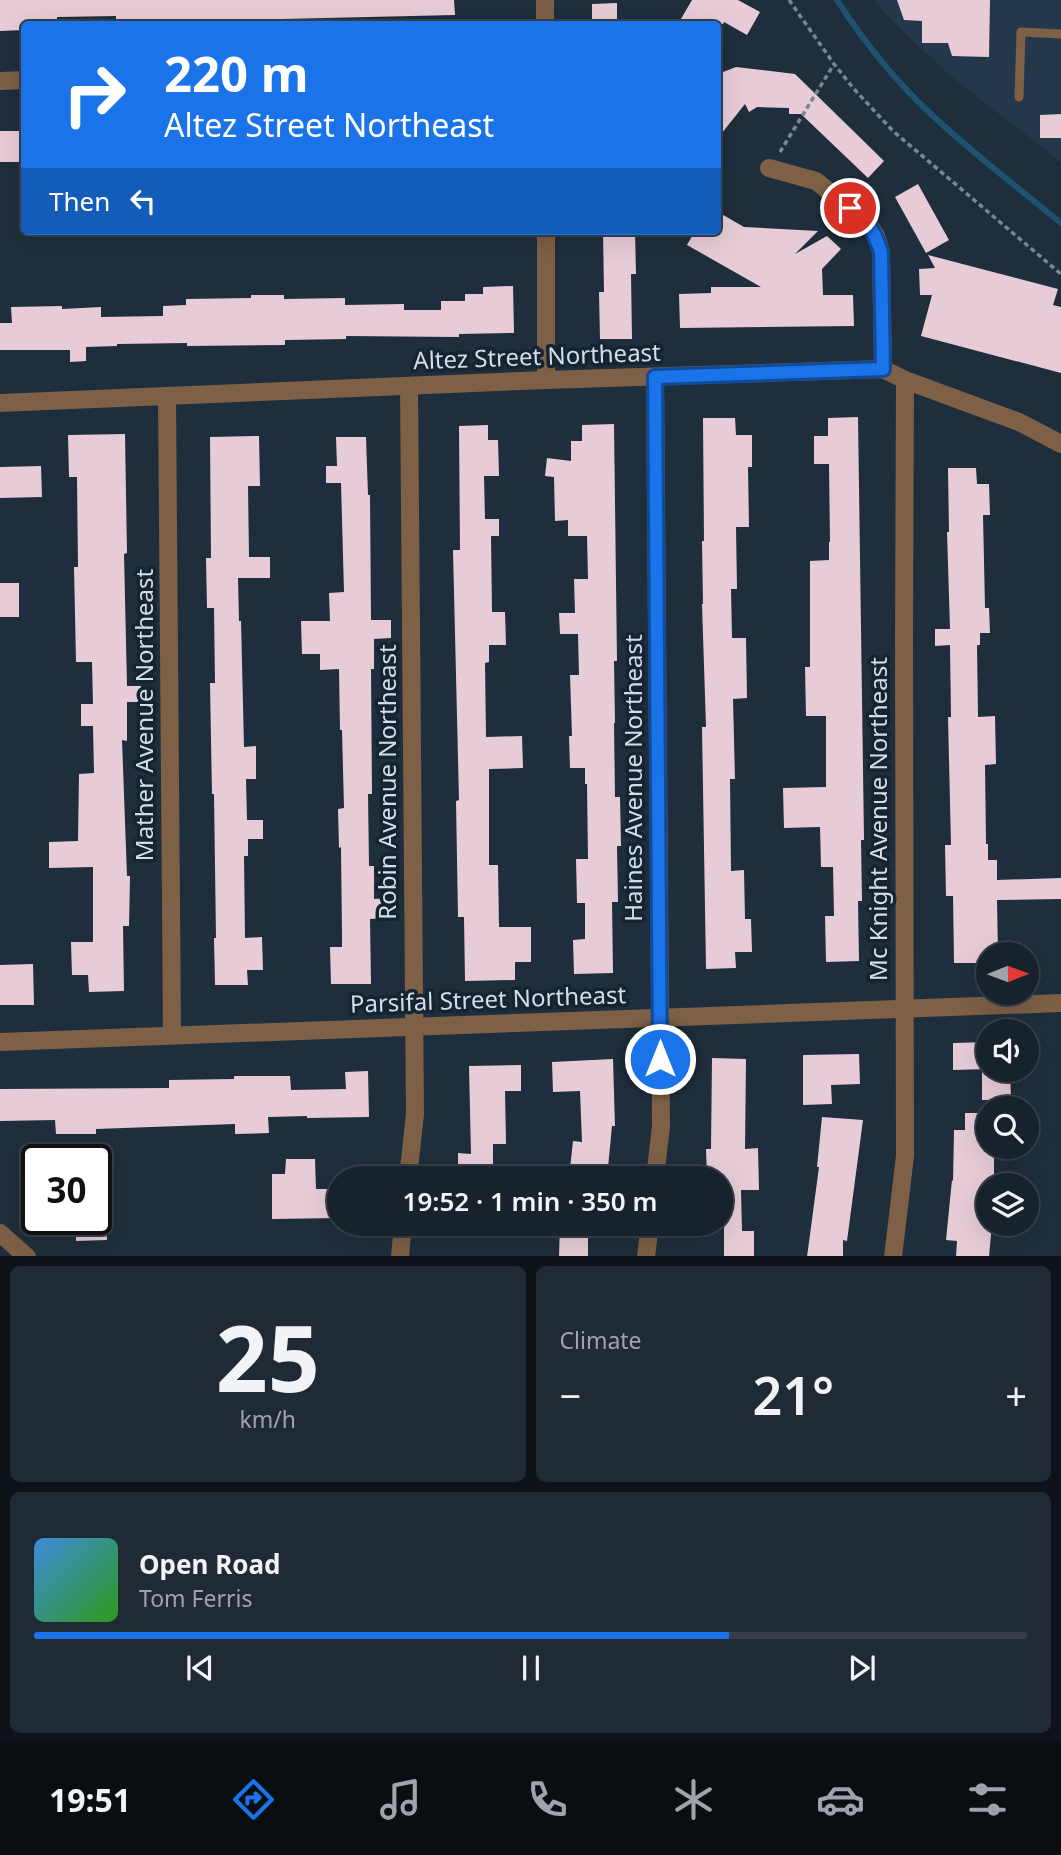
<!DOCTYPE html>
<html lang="en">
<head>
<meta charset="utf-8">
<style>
  :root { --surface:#17222d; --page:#202a35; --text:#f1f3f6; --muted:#9ea4aa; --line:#363f49; --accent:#1a73e8 }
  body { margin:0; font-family:"Noto Sans",sans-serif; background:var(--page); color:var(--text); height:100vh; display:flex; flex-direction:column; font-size:26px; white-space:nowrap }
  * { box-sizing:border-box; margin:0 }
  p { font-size:23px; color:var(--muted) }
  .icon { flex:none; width:38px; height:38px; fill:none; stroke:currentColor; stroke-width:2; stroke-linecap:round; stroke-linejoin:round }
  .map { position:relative; height:1256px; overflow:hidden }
  .details { display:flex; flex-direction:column; gap:10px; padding:10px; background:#0d1319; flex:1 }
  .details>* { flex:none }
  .guide { position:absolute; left:21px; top:21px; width:700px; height:214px; border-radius:7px; box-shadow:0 7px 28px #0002,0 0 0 2px var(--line); background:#1a73e8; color:#fff; overflow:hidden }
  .needle { width:46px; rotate:89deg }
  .tools { position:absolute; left:976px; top:942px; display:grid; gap:14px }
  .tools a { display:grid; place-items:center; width:63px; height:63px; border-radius:50%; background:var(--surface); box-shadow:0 7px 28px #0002,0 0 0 2px var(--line); font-size:35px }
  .speed { position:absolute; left:21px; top:1144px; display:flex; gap:14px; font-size:35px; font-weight:700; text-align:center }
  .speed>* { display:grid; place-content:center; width:91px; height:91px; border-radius:50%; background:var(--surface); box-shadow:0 7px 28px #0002,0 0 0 2px var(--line); line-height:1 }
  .speed .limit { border:4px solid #111; border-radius:10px; background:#fff; color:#111 }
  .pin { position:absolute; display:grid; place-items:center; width:60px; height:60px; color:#fff; margin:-30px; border:4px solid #fff; border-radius:50%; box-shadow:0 2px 7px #0007 }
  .me { position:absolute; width:77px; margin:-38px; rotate:0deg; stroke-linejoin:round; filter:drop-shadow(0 0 5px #0008) }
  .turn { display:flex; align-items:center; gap:24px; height:147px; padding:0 28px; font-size:32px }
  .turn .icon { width:91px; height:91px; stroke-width:2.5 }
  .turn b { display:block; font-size:49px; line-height:60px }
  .then { display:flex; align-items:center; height:66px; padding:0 28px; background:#0003; gap:14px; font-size:26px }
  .big { font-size:52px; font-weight:600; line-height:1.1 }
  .details .card { flex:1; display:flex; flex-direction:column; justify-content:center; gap:10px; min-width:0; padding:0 24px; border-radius:10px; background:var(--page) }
  .details .dial { align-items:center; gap:0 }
  .dial b { font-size:91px; line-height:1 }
  .song { display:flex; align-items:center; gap:21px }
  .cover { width:84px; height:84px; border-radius:10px; background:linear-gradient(135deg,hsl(210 70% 55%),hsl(110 70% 35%)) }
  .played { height:7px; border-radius:4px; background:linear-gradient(90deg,var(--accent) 70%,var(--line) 70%) }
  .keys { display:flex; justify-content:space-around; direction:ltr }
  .heat { display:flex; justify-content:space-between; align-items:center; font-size:38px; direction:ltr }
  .details .tiles { flex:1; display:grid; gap:10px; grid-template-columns:1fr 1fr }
  .card:last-child { grid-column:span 2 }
  .trip { position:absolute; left:327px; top:1166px; width:406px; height:70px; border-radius:35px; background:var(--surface); box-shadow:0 7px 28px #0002,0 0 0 2px var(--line); font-weight:600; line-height:70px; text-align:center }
  .dock { display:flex; height:112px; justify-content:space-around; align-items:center; background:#090e12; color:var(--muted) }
  .dock .icon { width:49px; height:49px }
  .dock .selected { color:var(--accent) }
  .dock b { font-size:32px; color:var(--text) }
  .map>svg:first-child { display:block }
  .built { fill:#24384c }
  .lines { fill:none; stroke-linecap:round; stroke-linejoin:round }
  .stream { stroke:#1d5370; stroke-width:6 }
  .building { fill:#e7ccd7 }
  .path { stroke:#7a8692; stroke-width:3.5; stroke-dasharray:5 3.5; stroke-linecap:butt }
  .service { stroke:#7d6045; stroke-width:9 }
  .minor { stroke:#7d6045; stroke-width:18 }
  .route-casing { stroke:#114b97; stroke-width:18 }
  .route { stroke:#1a73e8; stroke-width:12 }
  .labels { text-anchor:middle; stroke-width:7; stroke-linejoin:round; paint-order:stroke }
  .street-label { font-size:24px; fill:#d3dde6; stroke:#152432 }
</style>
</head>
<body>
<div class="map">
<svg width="1061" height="1257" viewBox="0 0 1061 1257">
  <rect width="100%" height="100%" fill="#1f2e3c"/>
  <path class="built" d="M874,0H1061V162L953,78L896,25Z"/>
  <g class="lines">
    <path class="stream" d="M837,0C864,42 896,82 933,116C974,154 1018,188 1061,223"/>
  </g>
  <g class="building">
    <path d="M0,0H454L455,15L282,19V21H165V24H116V16L57,17V24H24V30L0,31Z"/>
    <path d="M692,0H738L760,12L747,35L724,22L723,24H678Z"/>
    <path d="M897,0H990L989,57L952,56L948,43H922V21L904,20Z"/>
    <path d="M617,3V24H592V4Z"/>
    <path d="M736,67L795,74L884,161L868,178L801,114H789V108L757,107L749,112L745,104L718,138V74Z"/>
    <path d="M1061,114V138H1040V115Z"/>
    <rect x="0" y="131" width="24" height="31"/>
    <path d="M918,184L949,240L926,253L895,197Z"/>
    <path d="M718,212L744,227L818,231L795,254L827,236L841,249L822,269L823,295H853L854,326L680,328L679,294L711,293V287H761L687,245L695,231H718Z"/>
    <path d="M603,231H635L636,274H631L632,339H600L599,292H604Z"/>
    <path d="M928,255L1058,289L1053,305L1061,307V373L921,336L932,295H920L919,269L935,268Z"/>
    <path d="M513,286L514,333L459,334V337L346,336V339L285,340V345L187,346V343L117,344V346L86,347V361L70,362V350H0V323H12L11,307L62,306V309L101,307V317L163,316V306L186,305V299L251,298V295H284V299L345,298V305L404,304V310H441V301H465V294H483V287Z"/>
    <path d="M858,417L864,840H861L862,901H858L859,961L826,962L825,916H834L833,867H821L820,827L784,828L783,788L826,787V716H806L805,667H810V561L829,560V542H830L829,464H814V436H828V418Z"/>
    <path d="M703,418H735L736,435H752V467H748L749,527H736L737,589H731L732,638H746L747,698L733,699L735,779H730L731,871L744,870L745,919H751L752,952H735L736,968L706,969L702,727H706L702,604H703L702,541H704Z"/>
    <path d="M614,424L617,661H614L615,723H614L615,797H620L621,846H617L618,902H612L613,973L574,974L573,940L585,939V903H577L576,859H588L587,784H585V768H570L569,736H572L570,675H579L578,634H560L559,613H575L574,579H588L587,536H568V520L555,521L554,477L545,476L547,458L571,461V441H582V425Z"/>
    <path d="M488,425V440H498L499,476H484L485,519H499V536H491L492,612H505L506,645H489V662L485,663L486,737L522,736L523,768L489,769V865H498L499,927H531V962H515V980L465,981L464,917H458L456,801L459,800L453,550H460L459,426Z"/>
    <path d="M125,434L127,553L124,554L127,686H141V702H127V741L122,740L127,876H130L129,926H123L124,991L89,992L88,975H72L71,942H93V867L49,868V842L78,841L79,774L94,773L93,726H81V704H93L92,662H76L74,567H78L77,477H69L68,435Z"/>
    <path d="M259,436L260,486H248L249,557H270V578H238L239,621H241L244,747L256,746V779H246L247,820H263V839H248V856H244L245,938L262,937L263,970H247L248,985H215L214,938H216L214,794H212L210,683H215L214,608H207L206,558H211L210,437Z"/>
    <path d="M336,437H366L368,495H370L371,620H391V638L374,639V669H371L372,794H368L369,866H374V899L390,898L391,918L370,919L371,984H331L330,947H342V934L341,847L339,848L338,809L344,808L342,730H340L339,669L320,670V654H302L301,621H330L329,593L344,592L341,483H326V466H337Z"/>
    <path d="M41,466L42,497L0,498V467Z"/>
    <path d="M948,468H976L977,484H989L990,515H983L985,608H989L990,633H980V645H977L978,717L995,716L996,764L985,765L986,844H988V860H997V880L1061,878V899L997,900L998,954H989V963H954L953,896H946L945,845H951L948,717H951L950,645L935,646V629H950L947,532H949Z"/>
    <rect x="0" y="583" width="19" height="34"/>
    <path d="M33,964L34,1005H0V965Z"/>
    <path d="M989,1042V1069L953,1070V1043Z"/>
    <path d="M859,1054L860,1084L831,1085L832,1104L803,1105V1055Z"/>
    <path d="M712,1058L746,1059L745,1149L758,1148L759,1190H741L742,1231H754V1257H724V1209H721V1178H707L706,1149H711Z"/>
    <path d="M613,1059L615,1126H612L607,1178H569L573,1141L582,1142L580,1091L553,1092L552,1062Z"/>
    <path d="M521,1065V1091H505L506,1144H493V1178H458V1153L471,1154L469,1066Z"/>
    <path d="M982,1069H1010L1011,1100H982Z"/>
    <path d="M368,1071L369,1117L307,1118V1116L268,1117L269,1133L235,1134V1124L96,1129V1134H56L55,1120L0,1121V1089L169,1088V1080L234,1079V1076H290L291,1090L346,1089L345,1072Z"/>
    <path d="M965,1113H989V1146H994V1185H989V1223H992L989,1257H956L957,1241L946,1240L952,1180L953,1181L954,1130H965Z"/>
    <path d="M822,1117L863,1120L847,1241L843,1240V1257H807L819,1167H817Z"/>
    <path d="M286,1159H315L316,1189H340V1218L272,1219V1174H285Z"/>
    <path d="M76,1220H106L107,1240L76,1241Z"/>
    <path d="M560,1223H588V1257H559Z"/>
  </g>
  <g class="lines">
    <g class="path">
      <path d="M789,0L834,64L854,89L893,131L1061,274"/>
      <path d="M780,152L834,64"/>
    </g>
    <path class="service" d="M1019,97L1021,32L1061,34"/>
    <g class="minor">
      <path d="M545,0V24"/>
      <path d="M0,81L24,80"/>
      <path d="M769,168L816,181L867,221L876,236L881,252L883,369"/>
      <path d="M546,380V231"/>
      <path d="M167,396L172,1035"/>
      <path d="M0,403L546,380L883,369L905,380L1019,422L1061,444"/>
      <path d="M0,1042L1061,1003"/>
      <path d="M408,1178L415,1114L409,386"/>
      <path d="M655,1178L661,1126L655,377"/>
      <path d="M0,1233L27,1257"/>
      <path d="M400,1257L403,1223"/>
      <path d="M646,1257L650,1223"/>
      <path d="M893,1257L905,1156L904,636L905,380"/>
    </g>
  </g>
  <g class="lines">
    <g class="route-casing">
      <path id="route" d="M660,1059L655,377L883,369L881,252C874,230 869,222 850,208"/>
    </g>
    <use href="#route" class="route"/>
  </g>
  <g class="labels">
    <g class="street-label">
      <text transform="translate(537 357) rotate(-2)" y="8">Altez Street Northeast</text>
      <text transform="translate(145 715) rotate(-90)" y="8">Mather Avenue Northeast</text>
      <text transform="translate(634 778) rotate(-90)" y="8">Haines Avenue Northeast</text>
      <text transform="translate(388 782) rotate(-90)" y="8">Robin Avenue Northeast</text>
      <text transform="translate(879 819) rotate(-90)" y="8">Mc Knight Avenue Northeast</text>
      <text transform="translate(488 1000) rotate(-2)" y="8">Parsifal Street Northeast</text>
    </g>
  </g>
</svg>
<div class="tools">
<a><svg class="needle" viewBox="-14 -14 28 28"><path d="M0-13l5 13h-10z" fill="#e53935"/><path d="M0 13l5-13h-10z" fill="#9ea4aa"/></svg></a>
<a><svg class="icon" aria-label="sound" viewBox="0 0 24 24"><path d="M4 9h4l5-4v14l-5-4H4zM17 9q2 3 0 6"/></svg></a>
<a><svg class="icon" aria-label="search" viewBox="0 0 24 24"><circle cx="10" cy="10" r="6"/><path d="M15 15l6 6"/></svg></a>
<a><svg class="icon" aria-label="layers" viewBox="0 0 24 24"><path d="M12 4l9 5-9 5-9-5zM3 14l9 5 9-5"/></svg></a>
</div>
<div class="speed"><div class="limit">30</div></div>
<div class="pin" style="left:850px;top:208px;background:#d93025"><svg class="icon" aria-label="arrive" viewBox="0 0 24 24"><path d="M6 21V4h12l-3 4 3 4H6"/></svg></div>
<svg class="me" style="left:660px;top:1059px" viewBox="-20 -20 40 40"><circle r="17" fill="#1a73e8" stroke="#fff" stroke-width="3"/><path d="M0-11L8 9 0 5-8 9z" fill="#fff"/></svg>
<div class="trip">19:52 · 1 min · 350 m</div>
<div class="guide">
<div class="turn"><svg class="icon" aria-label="right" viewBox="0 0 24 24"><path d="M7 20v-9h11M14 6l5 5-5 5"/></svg><div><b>220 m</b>Altez Street Northeast</div></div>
<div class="then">Then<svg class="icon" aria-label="left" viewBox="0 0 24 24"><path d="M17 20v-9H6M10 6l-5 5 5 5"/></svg></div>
</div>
</div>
<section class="details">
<div class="tiles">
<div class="card dial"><b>25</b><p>km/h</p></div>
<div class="card"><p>Climate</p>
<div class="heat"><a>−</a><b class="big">21°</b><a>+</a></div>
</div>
<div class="card">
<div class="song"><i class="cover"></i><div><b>Open Road</b><p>Tom Ferris</p></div></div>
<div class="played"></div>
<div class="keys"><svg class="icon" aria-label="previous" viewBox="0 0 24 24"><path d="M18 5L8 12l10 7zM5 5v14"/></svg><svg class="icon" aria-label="pause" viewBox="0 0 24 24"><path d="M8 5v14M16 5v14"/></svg><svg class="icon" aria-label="next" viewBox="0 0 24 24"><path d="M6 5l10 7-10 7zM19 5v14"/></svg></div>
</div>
</div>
</section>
<nav class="dock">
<b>19:51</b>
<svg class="icon selected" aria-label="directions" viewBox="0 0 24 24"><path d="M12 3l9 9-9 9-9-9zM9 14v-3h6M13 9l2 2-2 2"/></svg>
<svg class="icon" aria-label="music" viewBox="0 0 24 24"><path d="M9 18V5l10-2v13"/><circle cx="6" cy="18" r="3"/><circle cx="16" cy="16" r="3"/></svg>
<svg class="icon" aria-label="phone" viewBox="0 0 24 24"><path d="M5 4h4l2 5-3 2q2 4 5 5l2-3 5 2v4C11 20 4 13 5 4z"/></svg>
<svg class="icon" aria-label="climate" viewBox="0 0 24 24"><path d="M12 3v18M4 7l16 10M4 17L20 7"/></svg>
<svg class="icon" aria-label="car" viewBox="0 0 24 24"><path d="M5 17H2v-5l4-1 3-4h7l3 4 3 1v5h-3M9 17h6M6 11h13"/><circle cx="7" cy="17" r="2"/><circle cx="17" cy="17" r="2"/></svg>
<svg class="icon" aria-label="filters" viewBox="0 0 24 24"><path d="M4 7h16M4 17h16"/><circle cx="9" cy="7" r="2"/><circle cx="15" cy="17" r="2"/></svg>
</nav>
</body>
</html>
